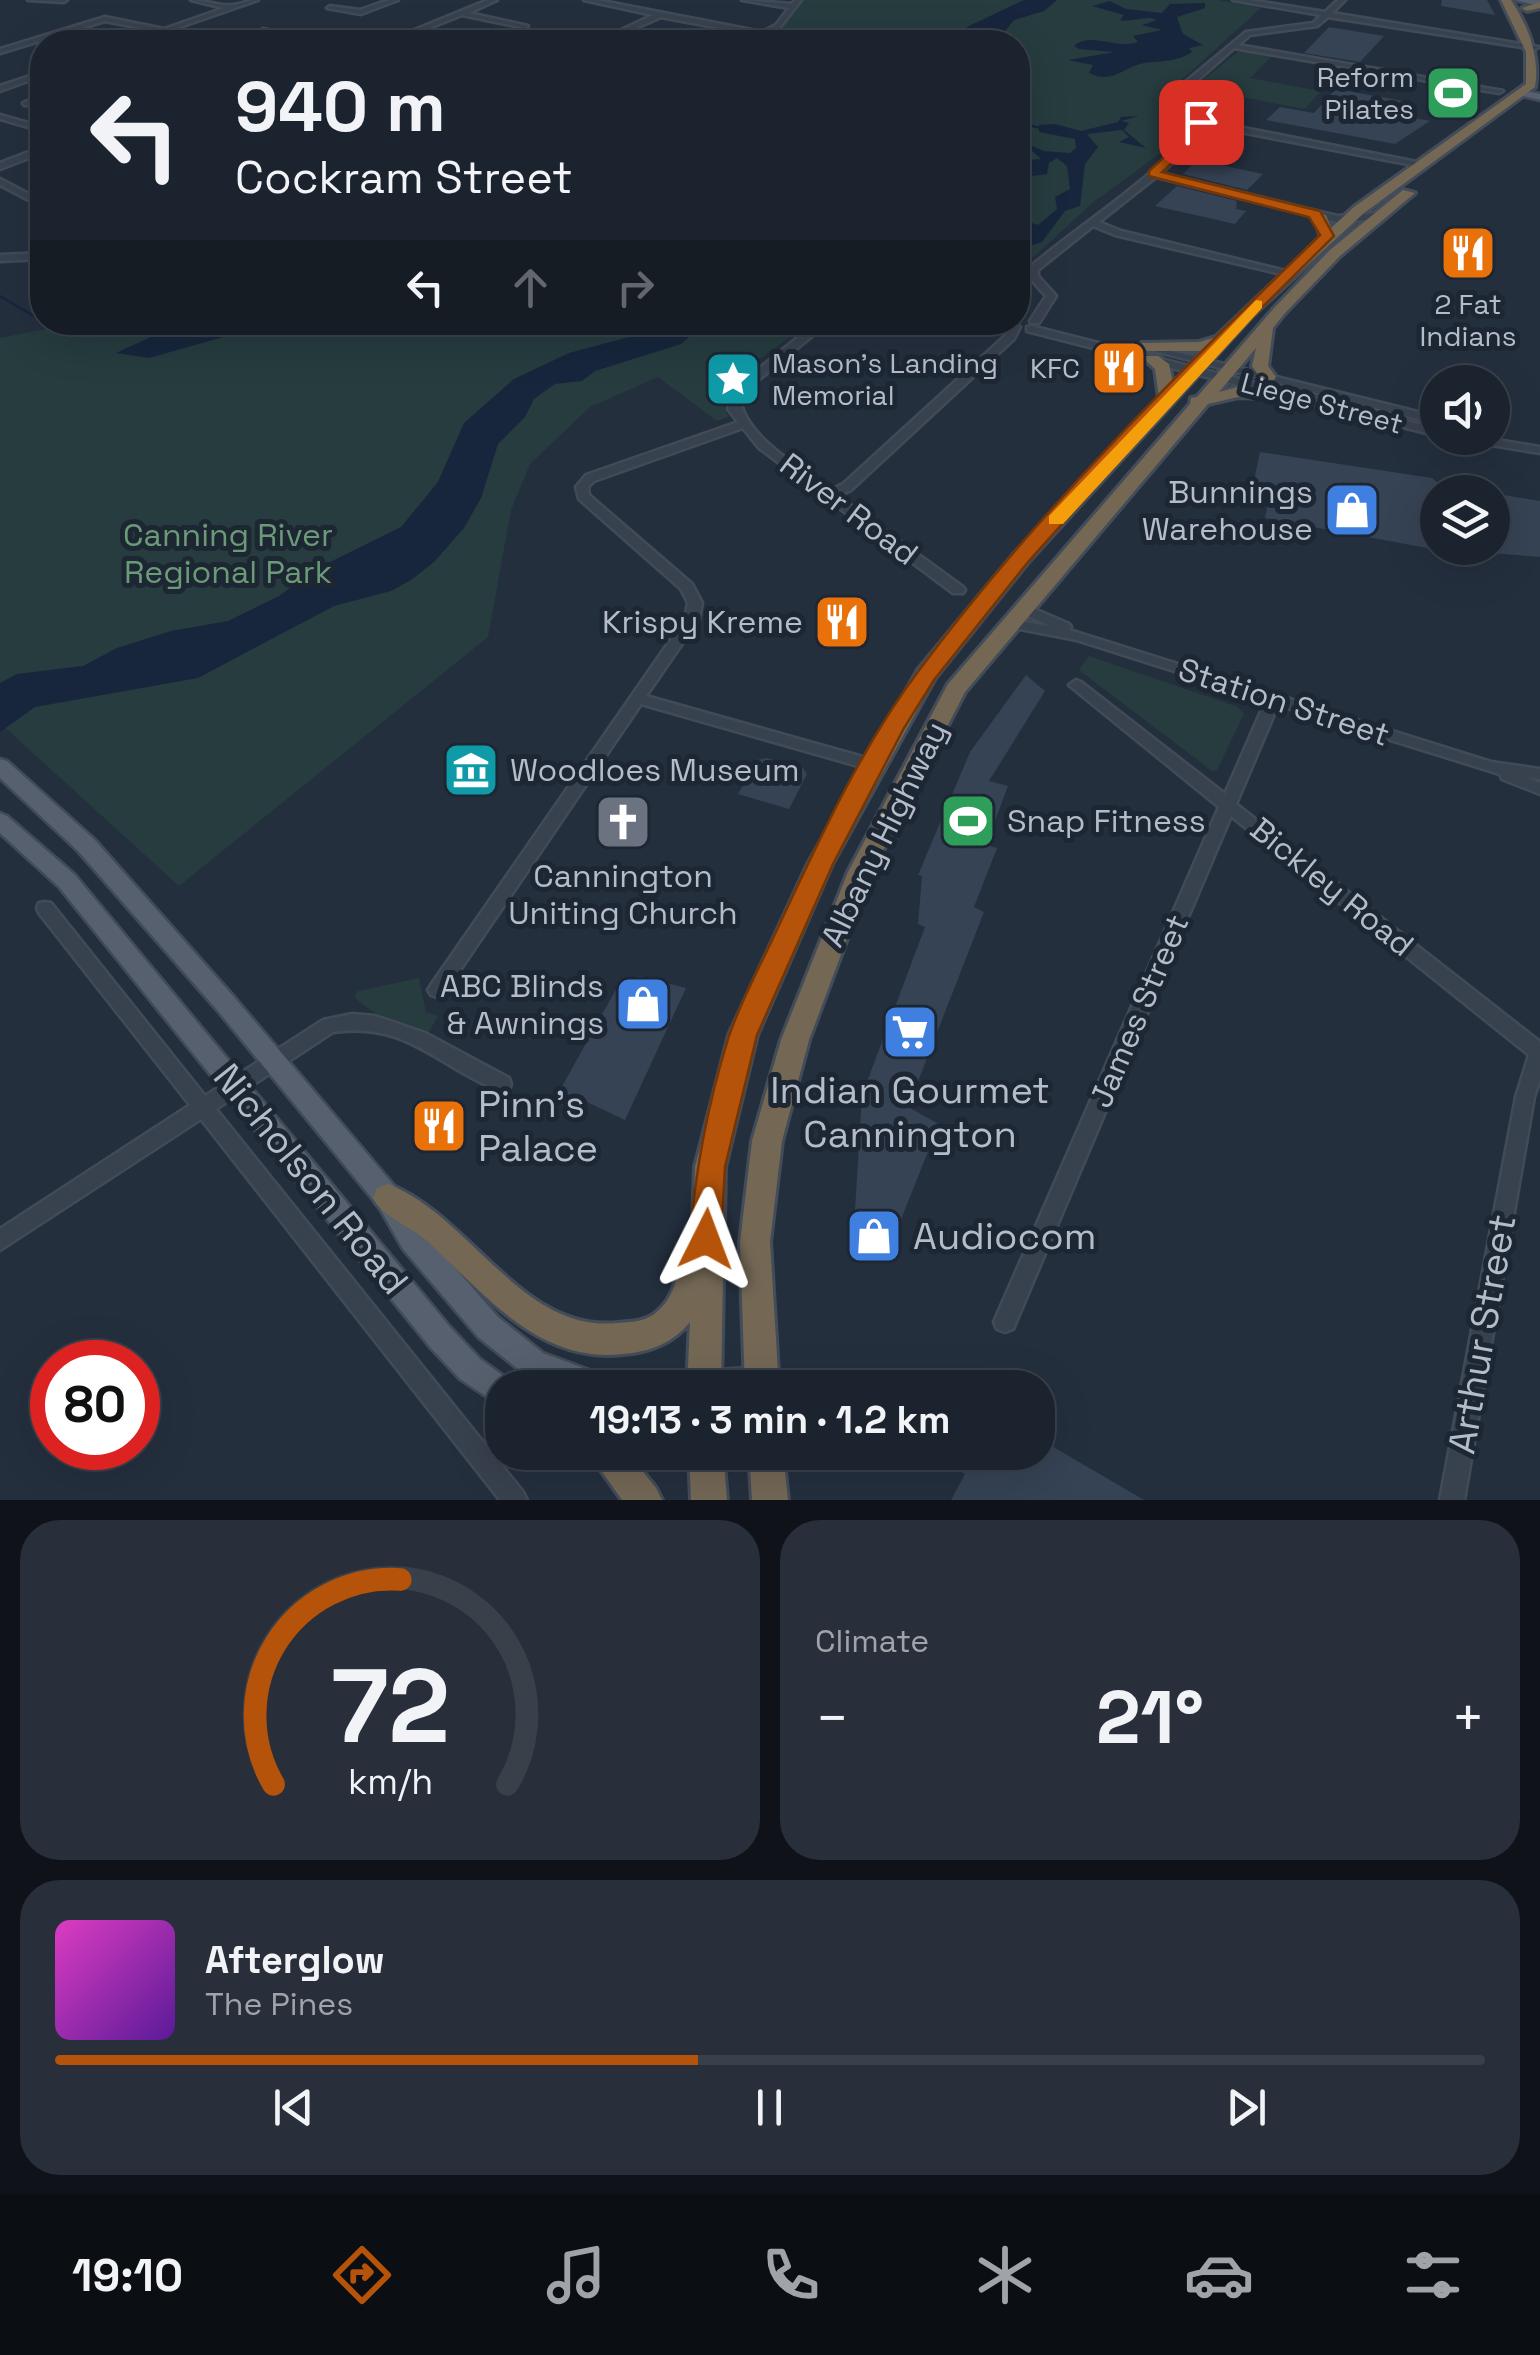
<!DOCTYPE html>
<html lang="en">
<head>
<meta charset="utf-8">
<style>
  :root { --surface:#1b232e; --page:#282f3a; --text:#f1f3f6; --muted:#a0a4aa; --line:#39404a; --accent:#b45309 }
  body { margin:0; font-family:"Space Grotesk",sans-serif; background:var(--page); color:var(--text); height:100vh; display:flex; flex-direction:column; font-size:38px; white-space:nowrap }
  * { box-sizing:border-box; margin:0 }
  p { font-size:32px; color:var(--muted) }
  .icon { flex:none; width:55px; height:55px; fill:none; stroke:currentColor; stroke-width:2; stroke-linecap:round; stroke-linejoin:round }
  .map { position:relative; height:1500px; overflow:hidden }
  .details { display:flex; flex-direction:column; gap:20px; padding:20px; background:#0f1319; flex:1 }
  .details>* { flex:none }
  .guide { position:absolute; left:30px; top:30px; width:1000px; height:305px; border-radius:40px; box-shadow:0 10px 40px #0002,0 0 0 2px var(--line); background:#1b232e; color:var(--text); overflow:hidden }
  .controls { position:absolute; left:1420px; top:365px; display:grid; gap:20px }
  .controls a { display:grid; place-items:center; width:90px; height:90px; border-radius:50%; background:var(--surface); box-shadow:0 10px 40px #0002,0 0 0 2px var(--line); font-size:50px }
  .speed { position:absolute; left:30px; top:1340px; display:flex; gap:20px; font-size:50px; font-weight:700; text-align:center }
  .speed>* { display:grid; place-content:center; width:130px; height:130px; border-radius:50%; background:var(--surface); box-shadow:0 10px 40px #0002,0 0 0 2px var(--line); line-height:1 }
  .speed .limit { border:15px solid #d22; background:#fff; color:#111 }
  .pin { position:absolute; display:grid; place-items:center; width:85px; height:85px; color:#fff; margin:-42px; border-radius:20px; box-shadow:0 5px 15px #0006 }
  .me { position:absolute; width:110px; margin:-55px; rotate:3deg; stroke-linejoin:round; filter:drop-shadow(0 0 8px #0008) }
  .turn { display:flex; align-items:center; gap:35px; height:210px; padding:0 40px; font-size:45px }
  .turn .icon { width:130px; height:130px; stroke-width:2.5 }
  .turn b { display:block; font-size:70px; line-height:85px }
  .lanes { display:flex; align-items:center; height:95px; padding:0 40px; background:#0003; justify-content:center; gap:50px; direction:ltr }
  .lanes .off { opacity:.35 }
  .big { font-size:75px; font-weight:700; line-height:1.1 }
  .details .tile { flex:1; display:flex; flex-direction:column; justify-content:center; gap:15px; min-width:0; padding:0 35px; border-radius:40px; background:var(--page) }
  .details .dial { align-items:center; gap:0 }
  .dial svg { height:260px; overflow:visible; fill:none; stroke:var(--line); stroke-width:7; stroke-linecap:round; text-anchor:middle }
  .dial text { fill:var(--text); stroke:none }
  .song { display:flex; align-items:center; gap:30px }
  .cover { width:120px; height:120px; border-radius:15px; background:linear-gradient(135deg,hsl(310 70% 55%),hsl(270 70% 35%)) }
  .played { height:10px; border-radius:5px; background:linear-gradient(90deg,var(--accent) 45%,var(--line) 45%) }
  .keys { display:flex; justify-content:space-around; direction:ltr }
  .heat { display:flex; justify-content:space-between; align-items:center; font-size:55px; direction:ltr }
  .details .tiles { flex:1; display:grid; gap:20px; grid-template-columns:1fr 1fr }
  .tile:last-child { grid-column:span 2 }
  .trip { position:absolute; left:485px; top:1370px; width:570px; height:100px; border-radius:40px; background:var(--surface); box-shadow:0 10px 40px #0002,0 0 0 2px var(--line); font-weight:700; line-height:100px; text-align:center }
  .dock { display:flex; height:160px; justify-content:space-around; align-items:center; background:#0b0e12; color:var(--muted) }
  .dock .icon { width:70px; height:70px }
  .dock .active { color:var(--accent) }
  .dock b { font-size:45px; color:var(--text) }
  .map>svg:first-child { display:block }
  .green { fill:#263c3f }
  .water { fill:#17263c }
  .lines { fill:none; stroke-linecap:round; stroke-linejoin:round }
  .stream { stroke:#17263c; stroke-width:2.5 }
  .building { fill:#364354 }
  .minor-casing { stroke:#414a57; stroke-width:5 }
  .major-casing { stroke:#414a57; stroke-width:5 }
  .highway-casing { stroke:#434c59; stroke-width:6 }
  .minor { fill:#38414e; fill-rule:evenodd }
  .major { fill:#56606e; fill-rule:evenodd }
  .highway { fill:#746855; fill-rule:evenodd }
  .route { fill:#b45309; stroke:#753606; stroke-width:2.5 }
  .slow { fill:#f59e0b }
  .labels { text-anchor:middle; stroke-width:10; stroke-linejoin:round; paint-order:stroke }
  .far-poi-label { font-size:28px; fill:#b4bcc9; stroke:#1d2633; text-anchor:end }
  .far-street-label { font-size:28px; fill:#b4bcc9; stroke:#1d2633 }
  .poi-label { font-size:32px; fill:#b4bcc9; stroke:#1d2633; text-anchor:end }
  .street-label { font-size:32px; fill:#b4bcc9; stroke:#1d2633 }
  .park-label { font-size:32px; fill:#6b9a76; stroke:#1d2633 }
  .near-poi-label { font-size:38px; fill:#b4bcc9; stroke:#1d2633; text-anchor:start }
  .near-street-label { font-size:38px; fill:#b4bcc9; stroke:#1d2633 }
</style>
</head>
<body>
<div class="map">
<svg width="1540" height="1500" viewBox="0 0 1540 1500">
  <rect width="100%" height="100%" fill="#242f3e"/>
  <g class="green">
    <path d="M800,0H1218L1261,8L1164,96L1183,115L1173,144L1091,204L1034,257L1018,255V42H798L767,36Z"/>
    <path d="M1239,51L1272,56L1250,78L1321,91L1305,109L1231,95L1204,117L1190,101L1188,92Z"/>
    <path d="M81,322L810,323L719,388L728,417L717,421L658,377L590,407L530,464L511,510L488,637L179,886L0,723V338Z"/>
    <path d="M1089,656L1238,707L1244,714L1217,770L1212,771L1079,670Z"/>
    <path d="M419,978L426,1012L438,1016L426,1037C401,1023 372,1017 354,996L358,991Z"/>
  </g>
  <g class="water">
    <path d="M1024,0H1057L1044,11L1014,20L996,42H957L967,27Z"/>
    <path d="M1110,1L1126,9L1162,13L1170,4L1205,3V8L1177,17L1183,34L1203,45L1189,48L1192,52C1177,62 1161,61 1144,63C1123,67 1112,85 1089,73L1093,65L1068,60L1115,52L1079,49L1074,46C1091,31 1116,50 1138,42L1133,36L1162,30L1142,25L1157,20C1146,14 1132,23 1120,20L1124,15L1092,6Z"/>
    <path d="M1139,116L1121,121L1129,123L1124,130L1146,148L1119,142L1129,137L1122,130L1087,134L1098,147L1085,164L1080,206L1065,211L1042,242L1024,248L1018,236V218L1038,225L1057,209L1055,197L1070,189L1067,166L1057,158L1049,163L1047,174L1018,178V161L1041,159L1030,149L1018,152V140L1044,151L1070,153L1076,148L1075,139L1039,132V125L1055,124L1081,131L1118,122L1121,117Z"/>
    <path d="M181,323V322L345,323L245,331L149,358L116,353Z"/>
    <path d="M658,323H705L681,344L595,371L582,381L555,384L534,399L525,417L498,444L481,498L464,528L434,562L411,580L391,591L334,606L198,678L35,707L0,732V683L17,674L83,666L117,648L171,631L228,621L279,596L318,568L401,527L438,482L464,423L514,379L569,353L629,337Z"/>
  </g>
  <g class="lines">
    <g class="stream">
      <path d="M1018,123L1041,128"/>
      <path d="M0,296L42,321"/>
      <path d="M46,322L53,327"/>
    </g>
  </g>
  <g class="building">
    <path d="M1442,0H1487L1495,15L1441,6Z"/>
    <path d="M1329,27L1384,36L1360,62L1304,53Z"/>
    <path d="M1336,89L1414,103L1404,116L1430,121L1395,144L1266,120L1280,107L1314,113Z"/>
    <path d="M1197,160L1263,174L1247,190L1183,174Z"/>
    <path d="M1177,186L1237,201L1236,209L1246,211L1235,224L1155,206Z"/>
    <path d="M1260,452L1432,478L1438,483V550L1265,518L1271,488L1253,485Z"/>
    <path d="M1492,493L1540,501V557L1492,553Z"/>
    <path d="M1026,675L1045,691L989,781L1008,786L986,845L997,848L974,907L984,912L908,1107L939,1124L884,1262L853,1243L862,1095L925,927L918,924L922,876L918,875L970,752Z"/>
    <path d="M766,758L803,768L807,774L789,809L738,794L757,760Z"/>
    <path d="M640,976L686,988L625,1120L587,1102L578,1114L554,1101L620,982Z"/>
    <path d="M1038,1438L1144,1500H951L965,1474L929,1452H1038Z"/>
  </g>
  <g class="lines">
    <g class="minor-casing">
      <g id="minor">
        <path d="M28,0H67L64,2Z"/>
        <path d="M191,0C204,0 221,7 233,5C242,4 249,0 258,0L137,42H128L156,31L105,21L0,53V49L105,17L164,29L224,8Z"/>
        <path d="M389,0H398L361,14L327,8L330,6L360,10Z"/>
        <path d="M488,0H497L469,13L528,26L525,28L462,15L394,42H385Z"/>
        <path d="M584,0H597L762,32L776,25L789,8L742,0L792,4L795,0H801L780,27L769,34L804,42C782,43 749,28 731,32C720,34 713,42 701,42L725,29L661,17L604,42H596L653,15Z"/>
        <path d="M1233,0H1249L1325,12L1338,0H1345L1332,13L1539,47L1535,49L1328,17L1317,26L1250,35L1238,45L1503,91L1499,93L1234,48L1184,92C1187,104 1200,109 1203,120L1427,164L1423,167L1204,125C1195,143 1177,159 1161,173L1337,216L1378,213L1383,216L1378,219L1337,222L1156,177L1099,222L1121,231L1290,272V276L1115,235L1093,226L1038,270V276L1056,296L1039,323H1031L1030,321L1046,296L1028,276L1030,267C1086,220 1147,184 1196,128C1195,111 1177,106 1177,89L1246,32L1313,23L1321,15Z"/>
        <path d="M263,29L315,40L319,42H307L261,32Z"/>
        <path d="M42,72V76L0,91V86Z"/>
        <path d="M27,101L42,102V106L24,105L23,103Z"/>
        <path d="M0,115L42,127V131L0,119Z"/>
        <path d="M39,148H42V153L0,169V163Z"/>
        <path d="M0,179L42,201V207L0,185Z"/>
        <path d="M42,253V259L0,261V255Z"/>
        <path d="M817,322H829L740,395C740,434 802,469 831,490L843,484L1006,335L1011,325L1020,327L1014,339L851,490L838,496L963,587L965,590L963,593H953L759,448L743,428L594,481L588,487L589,495L692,584L702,603L699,619L646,696L877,761L880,765L872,770L641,704L443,995L437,997L431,995L428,990L431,985L685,619L688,603L681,589L579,499L576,487L586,475L738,422L728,409L730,392Z"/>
        <path d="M1031,326L1438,429V436L1027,331V327Z"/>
        <path d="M1147,345L1438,417V424L1147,349Z"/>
        <path d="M1461,438H1485L1540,447V453L1467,441Z"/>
        <path d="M1023,604L1069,624L1071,627L1069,630L1491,762L1540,769V779L1527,777L1540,783V794L1502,779L1500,774L1278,705L1236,804L1540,1042V1079L1534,1097L1464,1500H1440L1516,1097L1529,1055L1231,816L1013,1329L1005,1332L997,1329L994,1322L1219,807L1069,685L1076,680L1081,682L1225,794L1266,700L1077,640L1005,626L1003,623L1005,620L1010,619L1052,627L1018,611L1016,608Z"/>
        <path d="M45,902L51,903L205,1096L323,1020L352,1014L375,1016L425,1033L509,1078L511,1084L509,1090L502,1092C439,1068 408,1021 333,1032L216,1109L523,1492L527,1500H500L201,1119L0,1250V1229L190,1105L39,913L37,908L39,903Z"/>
      </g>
    </g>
    <g class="major-casing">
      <g id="major">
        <path d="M1515,0H1540V6Z"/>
        <path d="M1523,90L1540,94V100L1519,95Z"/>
        <path d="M0,759L7,761L94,839L234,997L397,1189L423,1231L498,1317L543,1353L611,1378L616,1388H556L523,1373L478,1337L403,1249L379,1207L218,1011L78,851L0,778Z"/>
        <path d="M0,813L7,816L75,875L450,1327L480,1359L512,1382L515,1388H502V1407L460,1379L430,1347L59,887L0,833Z"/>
        <path d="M762,1367L772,1372L777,1382L774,1388H658L663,1378L673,1373Z"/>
      </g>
    </g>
    <g class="highway-casing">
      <g id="highway">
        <path d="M1501,0H1511C1528,26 1540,56 1535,87L1364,213L1253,315L1028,562L935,678L832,864L757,1035L725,1167L721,1388H687L690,1322C673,1343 650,1352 623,1354C538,1364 483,1292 426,1240C410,1226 382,1217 373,1198L377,1188L388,1184C471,1216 521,1333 618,1323C635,1322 649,1321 661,1308C676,1293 677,1272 685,1253L692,1250L695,1167L729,1035L808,864L918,670L1014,554L1159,398L1155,369L1144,359L1146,356H1158L1169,364L1173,383L1203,351H1148L1142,349V343L1199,342L1216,337L1321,237L1315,220L1308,214L1310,211L1326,215L1331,228L1354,207L1526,84V52Z"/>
        <path d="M1540,2V8L1527,11L1522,8Z"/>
        <path d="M1403,190L1415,193L1340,256L1285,313L1273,328L1268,366L1276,377L1274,380H1262L1252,366L1256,348L1219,392L1238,387L1291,390L1297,391V399L1238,397L1208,404L965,692L872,872L809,1040L782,1141L770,1242L779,1388H745L740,1242L752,1141L781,1040L848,872L948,684L1190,404L1191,398L1197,397L1275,307L1330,250Z"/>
        <path d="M588,1452H627L656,1488L662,1500H622Z"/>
        <path d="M689,1452H723L727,1500H691Z"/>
        <path d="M749,1452H783L788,1500H752Z"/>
      </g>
    </g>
    <use href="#minor" class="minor"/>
    <use href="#major" class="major"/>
    <use href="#highway" class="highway"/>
  </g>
  <path class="route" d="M1196,120L1207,122L1202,135L1162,172L1320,211L1334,236L1212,357L1028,562L934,680L904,728L833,864L757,1035L725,1167L721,1239L717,1249L706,1253L695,1249L690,1239C695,1170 708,1104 728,1039C741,999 764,959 781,921C821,836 863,744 920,669C1037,512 1180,371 1320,235L1309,217L1149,176V171L1192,131Z"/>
  <path class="slow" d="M1256,300L1262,301V308L1063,524H1049V516Z"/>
  <defs>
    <g id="stadium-square" transform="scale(2.875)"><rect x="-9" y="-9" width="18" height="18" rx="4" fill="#2e9e5b" stroke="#1d2633"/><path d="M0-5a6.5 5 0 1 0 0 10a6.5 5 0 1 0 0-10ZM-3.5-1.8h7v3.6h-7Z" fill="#fff"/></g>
    <g id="restaurant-square" transform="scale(2.875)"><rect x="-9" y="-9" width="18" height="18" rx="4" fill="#e8710a" stroke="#1d2633"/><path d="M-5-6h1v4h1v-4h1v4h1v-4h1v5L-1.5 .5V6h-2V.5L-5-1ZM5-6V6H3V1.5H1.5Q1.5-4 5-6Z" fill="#fff"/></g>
    <g id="sight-square" transform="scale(2.875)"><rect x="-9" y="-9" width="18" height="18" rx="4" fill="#0f9aa8" stroke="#1d2633"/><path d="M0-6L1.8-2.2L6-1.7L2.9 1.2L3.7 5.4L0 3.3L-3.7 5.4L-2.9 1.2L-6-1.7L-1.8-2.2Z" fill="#fff"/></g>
    <g id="shop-square" transform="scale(2.875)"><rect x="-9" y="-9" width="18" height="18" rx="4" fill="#3f7fe0" stroke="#1d2633"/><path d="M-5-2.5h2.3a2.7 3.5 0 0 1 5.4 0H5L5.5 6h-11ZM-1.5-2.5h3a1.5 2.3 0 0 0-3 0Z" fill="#fff"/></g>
    <g id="museum-square" transform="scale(2.875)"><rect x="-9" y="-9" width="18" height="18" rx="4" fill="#0f9aa8" stroke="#1d2633"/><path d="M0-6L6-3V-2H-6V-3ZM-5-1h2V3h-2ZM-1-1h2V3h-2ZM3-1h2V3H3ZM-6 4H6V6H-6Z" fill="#fff"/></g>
    <g id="church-square" transform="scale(2.875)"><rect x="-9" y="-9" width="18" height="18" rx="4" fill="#6b7280" stroke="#1d2633"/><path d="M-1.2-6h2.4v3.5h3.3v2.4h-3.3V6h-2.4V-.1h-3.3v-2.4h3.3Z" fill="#fff"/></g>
    <g id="supermarket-square" transform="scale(2.875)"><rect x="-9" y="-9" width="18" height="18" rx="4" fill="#3f7fe0" stroke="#1d2633"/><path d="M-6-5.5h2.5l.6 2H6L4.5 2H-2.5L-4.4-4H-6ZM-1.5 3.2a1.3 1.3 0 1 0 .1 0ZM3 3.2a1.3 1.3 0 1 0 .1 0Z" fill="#fff"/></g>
  </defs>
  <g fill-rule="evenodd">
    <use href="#stadium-square" x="1453" y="93"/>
    <use href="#restaurant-square" x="1468" y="253"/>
    <use href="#restaurant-square" x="1119" y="368"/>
    <use href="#sight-square" x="733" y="379"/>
    <use href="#shop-square" x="1352" y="510"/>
    <use href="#restaurant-square" x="842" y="622"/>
    <use href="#museum-square" x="471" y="770"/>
    <use href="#stadium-square" x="968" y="821"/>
    <use href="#church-square" x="623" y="822"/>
    <use href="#shop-square" x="643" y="1004"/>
    <use href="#supermarket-square" x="910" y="1032"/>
    <use href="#restaurant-square" x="439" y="1126"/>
    <use href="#shop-square" x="874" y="1236"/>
  </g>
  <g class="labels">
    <g class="far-poi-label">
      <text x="1414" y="87">Reform<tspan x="1414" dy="32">Pilates</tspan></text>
      <text x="1468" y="314" text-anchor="middle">2 Fat<tspan x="1468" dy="32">Indians</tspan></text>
      <text x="772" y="373" text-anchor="start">Mason's Landing<tspan x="772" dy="32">Memorial</tspan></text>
      <text x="1080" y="378">KFC</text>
    </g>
    <g class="far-street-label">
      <text transform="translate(1322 403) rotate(15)" y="10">Liege Street</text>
    </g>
    <g class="poi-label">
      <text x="1313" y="503">Bunnings<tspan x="1313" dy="37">Warehouse</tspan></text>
      <text x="803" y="633">Krispy Kreme</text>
      <text x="510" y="781" text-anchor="start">Woodloes Museum</text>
      <text x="1007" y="832" text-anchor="start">Snap Fitness</text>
      <text x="623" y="887" text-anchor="middle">Cannington<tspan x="623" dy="37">Uniting Church</tspan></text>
      <text x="604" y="997">ABC Blinds<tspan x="604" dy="37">&amp; Awnings</tspan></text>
    </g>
    <g class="street-label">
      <text transform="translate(849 509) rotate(37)" y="11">River Road</text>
      <text transform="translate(1284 702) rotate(18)" y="11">Station Street</text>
      <text transform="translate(884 834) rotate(-64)" y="11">Albany Highway</text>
      <text transform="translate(1332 887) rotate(39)" y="11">Bickley Road</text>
      <text transform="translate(1139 1011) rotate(-67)" y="11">James Street</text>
    </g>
    <g class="park-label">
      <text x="228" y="546">Canning River<tspan x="228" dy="37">Regional Park</tspan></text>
    </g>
    <g class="near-poi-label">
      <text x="910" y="1103" text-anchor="middle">Indian Gourmet<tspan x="910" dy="44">Cannington</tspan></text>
      <text x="478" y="1117">Pinn's<tspan x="478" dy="44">Palace</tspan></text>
      <text x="913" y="1249">Audiocom</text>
    </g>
    <g class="near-street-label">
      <text transform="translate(311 1179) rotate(51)" y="13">Nicholson Road</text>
      <text transform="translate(1482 1334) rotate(-80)" y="13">Arthur Street</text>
    </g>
  </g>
</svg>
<div class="controls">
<a><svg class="icon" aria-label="sound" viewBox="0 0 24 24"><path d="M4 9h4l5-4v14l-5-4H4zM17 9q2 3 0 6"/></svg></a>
<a><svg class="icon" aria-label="layers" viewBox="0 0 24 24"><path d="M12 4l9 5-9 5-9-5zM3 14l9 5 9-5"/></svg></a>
</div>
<div class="speed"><div class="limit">80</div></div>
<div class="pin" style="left:1201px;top:122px;background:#d93025"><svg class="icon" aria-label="arrive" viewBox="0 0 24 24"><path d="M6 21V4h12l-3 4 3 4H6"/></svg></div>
<svg class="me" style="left:706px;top:1239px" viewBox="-20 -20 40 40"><path d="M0-17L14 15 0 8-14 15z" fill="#b45309" stroke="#fff" stroke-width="4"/></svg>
<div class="trip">19:13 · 3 min · 1.2 km</div>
<div class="guide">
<div class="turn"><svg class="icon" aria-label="left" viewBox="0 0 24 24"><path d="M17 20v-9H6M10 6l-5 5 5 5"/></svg><div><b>940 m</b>Cockram Street</div></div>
<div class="lanes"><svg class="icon" aria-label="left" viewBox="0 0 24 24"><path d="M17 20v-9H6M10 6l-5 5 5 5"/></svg><svg class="icon off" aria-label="ahead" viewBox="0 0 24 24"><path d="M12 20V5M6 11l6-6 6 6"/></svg><svg class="icon off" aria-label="right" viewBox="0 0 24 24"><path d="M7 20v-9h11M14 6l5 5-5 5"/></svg></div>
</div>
</div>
<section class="details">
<div class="tiles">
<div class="tile dial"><svg viewBox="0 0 100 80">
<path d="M14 69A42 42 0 1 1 86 69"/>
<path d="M14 69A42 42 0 0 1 53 6" stroke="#b45309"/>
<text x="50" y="56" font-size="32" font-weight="700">72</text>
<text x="50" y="72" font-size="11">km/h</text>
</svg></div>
<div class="tile"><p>Climate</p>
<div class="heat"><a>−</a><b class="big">21°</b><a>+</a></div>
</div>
<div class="tile">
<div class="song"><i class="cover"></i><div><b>Afterglow</b><p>The Pines</p></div></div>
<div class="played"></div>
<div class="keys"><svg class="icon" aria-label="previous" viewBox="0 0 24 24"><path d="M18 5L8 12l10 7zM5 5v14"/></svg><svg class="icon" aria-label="pause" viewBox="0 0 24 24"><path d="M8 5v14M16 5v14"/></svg><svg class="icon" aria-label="next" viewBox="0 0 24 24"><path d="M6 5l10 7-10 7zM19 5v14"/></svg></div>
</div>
</div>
</section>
<nav class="dock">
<b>19:10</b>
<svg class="icon active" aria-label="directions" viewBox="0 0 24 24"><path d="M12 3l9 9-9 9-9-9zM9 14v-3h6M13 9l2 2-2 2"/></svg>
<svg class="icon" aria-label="music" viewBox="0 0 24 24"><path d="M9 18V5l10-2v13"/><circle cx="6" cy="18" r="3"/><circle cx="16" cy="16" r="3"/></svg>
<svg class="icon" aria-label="phone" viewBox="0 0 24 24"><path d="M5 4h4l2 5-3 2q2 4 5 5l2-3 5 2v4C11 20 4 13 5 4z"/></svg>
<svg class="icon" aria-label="climate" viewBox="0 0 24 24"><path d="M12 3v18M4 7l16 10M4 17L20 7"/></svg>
<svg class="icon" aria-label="car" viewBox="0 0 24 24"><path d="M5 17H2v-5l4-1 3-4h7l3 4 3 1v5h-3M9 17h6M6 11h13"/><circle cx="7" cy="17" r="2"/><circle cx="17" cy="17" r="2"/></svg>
<svg class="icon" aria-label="filters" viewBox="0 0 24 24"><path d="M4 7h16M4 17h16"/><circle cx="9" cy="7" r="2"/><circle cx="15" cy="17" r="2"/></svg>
</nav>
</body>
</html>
